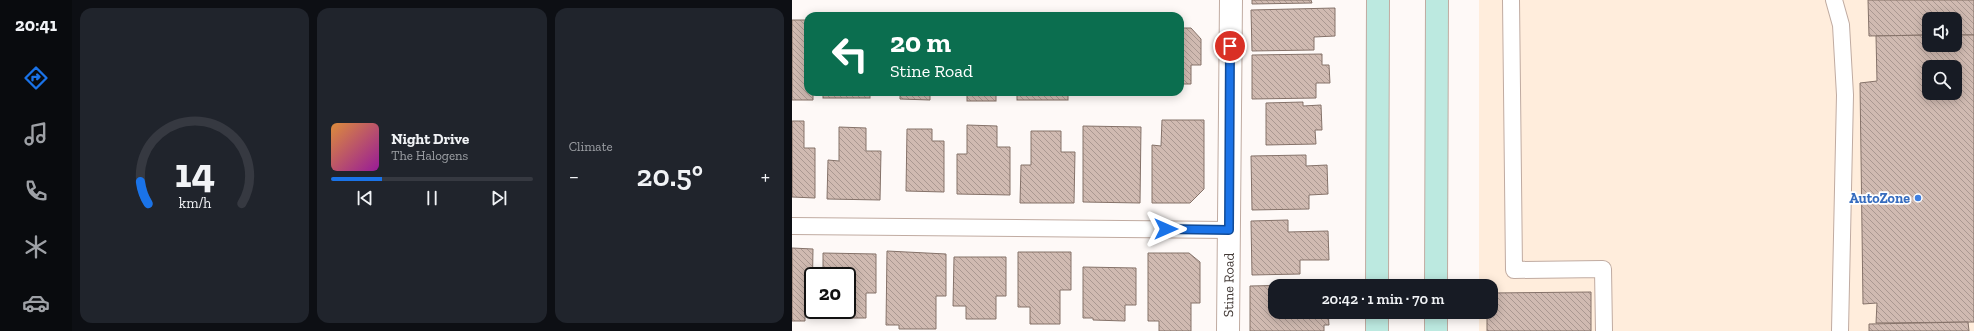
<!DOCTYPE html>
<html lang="en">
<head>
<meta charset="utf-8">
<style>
  :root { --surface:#171b24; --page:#20242c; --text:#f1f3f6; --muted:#9ea1a6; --line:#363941; --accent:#1a73e8 }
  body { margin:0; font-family:"Zilla Slab",serif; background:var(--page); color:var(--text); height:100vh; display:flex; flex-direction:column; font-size:15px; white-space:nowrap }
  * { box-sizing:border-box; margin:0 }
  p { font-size:13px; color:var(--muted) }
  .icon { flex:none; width:22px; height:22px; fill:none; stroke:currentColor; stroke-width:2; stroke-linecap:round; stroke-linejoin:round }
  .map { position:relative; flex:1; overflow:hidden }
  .details { display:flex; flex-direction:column; gap:8px; padding:8px; background:#0d0f14; width:720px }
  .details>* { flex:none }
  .top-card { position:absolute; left:12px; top:12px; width:380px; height:84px; border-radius:12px; box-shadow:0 2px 10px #0003; background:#0b6e4f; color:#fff; overflow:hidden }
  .controls { position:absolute; left:1130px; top:12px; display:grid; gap:8px }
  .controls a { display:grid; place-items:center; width:40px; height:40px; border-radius:8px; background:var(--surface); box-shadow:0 2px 10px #0003; font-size:20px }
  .speed { position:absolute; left:12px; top:267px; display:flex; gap:8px; font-size:20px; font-weight:700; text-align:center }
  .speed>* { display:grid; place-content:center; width:52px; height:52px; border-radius:50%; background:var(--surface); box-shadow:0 2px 10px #0003; line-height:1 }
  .speed .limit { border:2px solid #111; border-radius:6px; background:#fff; color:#111 }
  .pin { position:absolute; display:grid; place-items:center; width:34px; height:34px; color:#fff; margin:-17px; border:2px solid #fff; border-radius:50%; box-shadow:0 1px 4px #0007 }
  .me { position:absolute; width:44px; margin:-22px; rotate:90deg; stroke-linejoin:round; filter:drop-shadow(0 0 3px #0008) }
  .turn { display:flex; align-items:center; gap:14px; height:84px; padding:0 20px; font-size:18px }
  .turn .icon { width:52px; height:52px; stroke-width:2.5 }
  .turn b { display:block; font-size:28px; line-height:34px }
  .big { font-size:30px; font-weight:600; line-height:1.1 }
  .details .card { flex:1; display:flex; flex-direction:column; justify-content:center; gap:6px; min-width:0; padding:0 14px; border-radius:12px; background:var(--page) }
  .details .dial { align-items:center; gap:0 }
  .dial svg { height:104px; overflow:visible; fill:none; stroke:var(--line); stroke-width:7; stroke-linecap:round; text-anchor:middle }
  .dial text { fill:var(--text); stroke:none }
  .song { display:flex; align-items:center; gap:12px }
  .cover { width:48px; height:48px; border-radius:6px; background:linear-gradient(135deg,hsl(30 70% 55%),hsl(300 70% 35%)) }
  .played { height:4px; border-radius:2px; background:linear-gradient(90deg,var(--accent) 25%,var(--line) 25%) }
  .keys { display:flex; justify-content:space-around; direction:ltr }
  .heat { display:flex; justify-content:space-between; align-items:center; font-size:22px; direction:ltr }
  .details .tiles { flex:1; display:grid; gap:8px; grid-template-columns:repeat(3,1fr) }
  .trip { position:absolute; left:476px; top:279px; width:230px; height:40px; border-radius:12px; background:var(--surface); box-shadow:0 2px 10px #0003; font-weight:600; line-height:40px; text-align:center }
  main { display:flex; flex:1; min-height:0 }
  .tab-bar { display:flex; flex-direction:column; width:72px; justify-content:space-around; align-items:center; background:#090b0e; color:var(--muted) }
  .tab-bar .icon { width:28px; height:28px }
  .tab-bar .current { color:var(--accent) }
  .tab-bar b { font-size:18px; color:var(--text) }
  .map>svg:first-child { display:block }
  .commercial { fill:#ffeddc; fill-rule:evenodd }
  .building { fill:url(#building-back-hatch); stroke:#857269; fill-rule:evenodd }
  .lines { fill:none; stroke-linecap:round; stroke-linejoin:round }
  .service-casing { stroke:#c0aba1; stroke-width:18 }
  .minor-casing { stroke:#c0aba1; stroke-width:24 }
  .secondary-casing { stroke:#c0aba1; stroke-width:24 }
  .service { stroke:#fff; stroke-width:16 }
  .minor { stroke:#fff; stroke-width:22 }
  .secondary { stroke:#bce9e0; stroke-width:22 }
  .route-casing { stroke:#114b97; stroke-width:10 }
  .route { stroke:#1a73e8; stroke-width:7 }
  .shop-dot { fill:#3f7fe0; stroke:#fff; stroke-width:1.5 }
  .labels { text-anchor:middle; stroke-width:3.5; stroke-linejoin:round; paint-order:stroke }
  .shop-label { font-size:14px; font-weight:bold; fill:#366cbe; stroke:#fff; text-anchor:end }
  .street-label { font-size:14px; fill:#413834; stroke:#fff }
</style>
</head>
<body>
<main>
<nav class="tab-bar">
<b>20:41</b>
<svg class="icon current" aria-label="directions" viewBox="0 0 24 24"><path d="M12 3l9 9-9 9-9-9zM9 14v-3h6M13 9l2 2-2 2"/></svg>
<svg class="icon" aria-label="music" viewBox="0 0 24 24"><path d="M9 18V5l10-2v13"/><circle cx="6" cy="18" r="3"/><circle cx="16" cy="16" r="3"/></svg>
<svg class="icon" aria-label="phone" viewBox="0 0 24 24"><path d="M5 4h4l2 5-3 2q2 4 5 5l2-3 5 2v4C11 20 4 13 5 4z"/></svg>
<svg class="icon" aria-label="climate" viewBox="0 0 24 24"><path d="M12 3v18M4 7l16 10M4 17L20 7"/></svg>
<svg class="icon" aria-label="car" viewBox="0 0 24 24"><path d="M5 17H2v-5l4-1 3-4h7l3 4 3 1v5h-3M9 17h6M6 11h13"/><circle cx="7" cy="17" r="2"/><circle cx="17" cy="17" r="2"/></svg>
</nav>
<section class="details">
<div class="tiles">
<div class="card dial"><svg viewBox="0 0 100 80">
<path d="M14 69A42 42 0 1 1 86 69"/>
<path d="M14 69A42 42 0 0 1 8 52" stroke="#1a73e8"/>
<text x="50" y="56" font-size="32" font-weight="700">14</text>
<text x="50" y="72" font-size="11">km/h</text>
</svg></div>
<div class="card">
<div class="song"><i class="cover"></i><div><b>Night Drive</b><p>The Halogens</p></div></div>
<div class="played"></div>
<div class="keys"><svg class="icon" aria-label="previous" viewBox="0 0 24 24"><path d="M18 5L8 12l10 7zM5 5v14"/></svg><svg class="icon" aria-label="pause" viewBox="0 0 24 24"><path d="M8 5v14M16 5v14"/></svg><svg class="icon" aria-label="next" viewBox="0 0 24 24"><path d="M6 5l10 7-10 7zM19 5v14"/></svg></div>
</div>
<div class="card"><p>Climate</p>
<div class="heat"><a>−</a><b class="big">20.5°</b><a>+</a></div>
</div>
</div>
</section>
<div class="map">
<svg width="1182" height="331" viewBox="0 0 1182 331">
  <defs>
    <pattern id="building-back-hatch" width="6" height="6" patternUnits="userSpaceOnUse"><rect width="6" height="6" fill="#d0bab1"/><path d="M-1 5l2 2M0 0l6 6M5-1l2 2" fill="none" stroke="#aa9891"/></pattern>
  </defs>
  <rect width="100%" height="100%" fill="#fef9f7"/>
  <path class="commercial" d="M687,0H1182V331H687V312H699V286H687ZM1137,19H1163V45H1137ZM1137,67H1163V93H1137Z"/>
  <g class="building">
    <path d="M460,0H519L520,3L460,4Z"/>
    <path d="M1076,0H1182V35H1163V19H1137V35L1077,36Z"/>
    <path d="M543,8V36L522,37V50L460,51L459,10Z"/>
    <path d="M0,20H16V92H21V100H0Z"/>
    <path d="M388,28H399L409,39V65H399V84H388Z"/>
    <path d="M1137,35V45H1163V35H1182V322L1084,323L1085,303L1071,304L1068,83L1085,81L1084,36ZM1137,67H1163V93H1137Z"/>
    <path d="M530,54V65H537L538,83H524V98L460,99V55Z"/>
    <rect x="31" y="92" width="47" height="6"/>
    <path d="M108,92H138V100L108,99Z"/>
    <rect x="175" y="92" width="29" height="9"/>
    <rect x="225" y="92" width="51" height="8"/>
    <path d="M511,102V106L529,105L530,130H523L524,144L474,145V103Z"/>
    <path d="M370,120H412V189L398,203H360V145L369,146Z"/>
    <path d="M0,121H12V148H23V198L0,197Z"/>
    <path d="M175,125L205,126V147H218V195L165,194V154H175Z"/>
    <path d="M291,126L349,127L348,203L291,202Z"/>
    <path d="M47,127L74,128V151H89L88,200L35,199L36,160L47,161Z"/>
    <path d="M115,129H140V141H152V192L114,191Z"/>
    <path d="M239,131H269V152H283L282,203H228L229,165H239Z"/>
    <path d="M514,155V166L535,165L536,194L517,195V209L460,210L459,156Z"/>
    <path d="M496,220V232L536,231L537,260H508V274L460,275L459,221Z"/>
    <path d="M0,248L21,249L20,308H13V321H0Z"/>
    <path d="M95,251L154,254V296H144V329H107V325H94Z"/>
    <path d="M226,252H279V290H268V324H238V307H226Z"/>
    <path d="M31,253L84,254V293H74V318H44V310H55V276H31Z"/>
    <path d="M356,253H397L408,262V303H399V331H367V321H356Z"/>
    <path d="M162,257H214V296H204V319H174V306H161Z"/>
    <path d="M291,267L344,268V305H333V321L301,320V318H291Z"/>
    <path d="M508,285L483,286V312H536L537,325H532V331H458V286Z"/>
    <path d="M799,292V331H695V312H699V293Z"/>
    <path d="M1176,322L1177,331H1077V324Z"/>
  </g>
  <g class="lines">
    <g class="service-casing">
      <g id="service">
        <path d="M719,0L722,270L811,269L812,331"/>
        <path d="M1042,0L1049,25L1053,95L1048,331"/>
        <path d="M0,226L437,230"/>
      </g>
    </g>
    <g class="minor-casing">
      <g id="minor">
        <path id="s1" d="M436,331L439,0"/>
      </g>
    </g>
    <g class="secondary-casing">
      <g id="secondary">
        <path d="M585,286L586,0"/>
        <path d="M644,286L645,0"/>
        <path d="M585,331V312"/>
        <path d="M644,331V312"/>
      </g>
    </g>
    <use href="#service" class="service"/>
    <use href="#minor" class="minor"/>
    <use href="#secondary" class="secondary"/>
  </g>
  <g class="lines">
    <g class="route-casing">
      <path id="route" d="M374,229L437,230L438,46"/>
    </g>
    <use href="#route" class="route"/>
  </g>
  <circle class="shop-dot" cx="1126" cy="198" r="4"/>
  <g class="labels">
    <g class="shop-label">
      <text x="1118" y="203">AutoZone</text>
    </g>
    <g class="street-label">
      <text dy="5" stroke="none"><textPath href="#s1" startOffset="46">Stine Road</textPath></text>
    </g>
  </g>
</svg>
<div class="controls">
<a><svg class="icon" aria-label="sound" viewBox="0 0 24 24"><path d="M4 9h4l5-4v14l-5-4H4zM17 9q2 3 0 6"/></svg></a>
<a><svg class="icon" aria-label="search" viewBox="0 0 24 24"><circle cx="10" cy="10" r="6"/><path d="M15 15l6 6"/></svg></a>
</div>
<div class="speed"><div class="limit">20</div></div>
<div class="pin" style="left:438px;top:46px;background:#d93025"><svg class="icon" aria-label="arrive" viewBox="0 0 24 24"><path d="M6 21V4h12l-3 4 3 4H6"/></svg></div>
<svg class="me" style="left:374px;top:229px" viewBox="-20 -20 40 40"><path d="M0-17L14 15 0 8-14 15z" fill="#1a73e8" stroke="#fff" stroke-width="4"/></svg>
<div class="trip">20:42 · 1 min · 70 m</div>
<div class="top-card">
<div class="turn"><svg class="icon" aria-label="left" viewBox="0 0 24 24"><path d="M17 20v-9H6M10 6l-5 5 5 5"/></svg><div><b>20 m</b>Stine Road</div></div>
</div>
</div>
</main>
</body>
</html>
